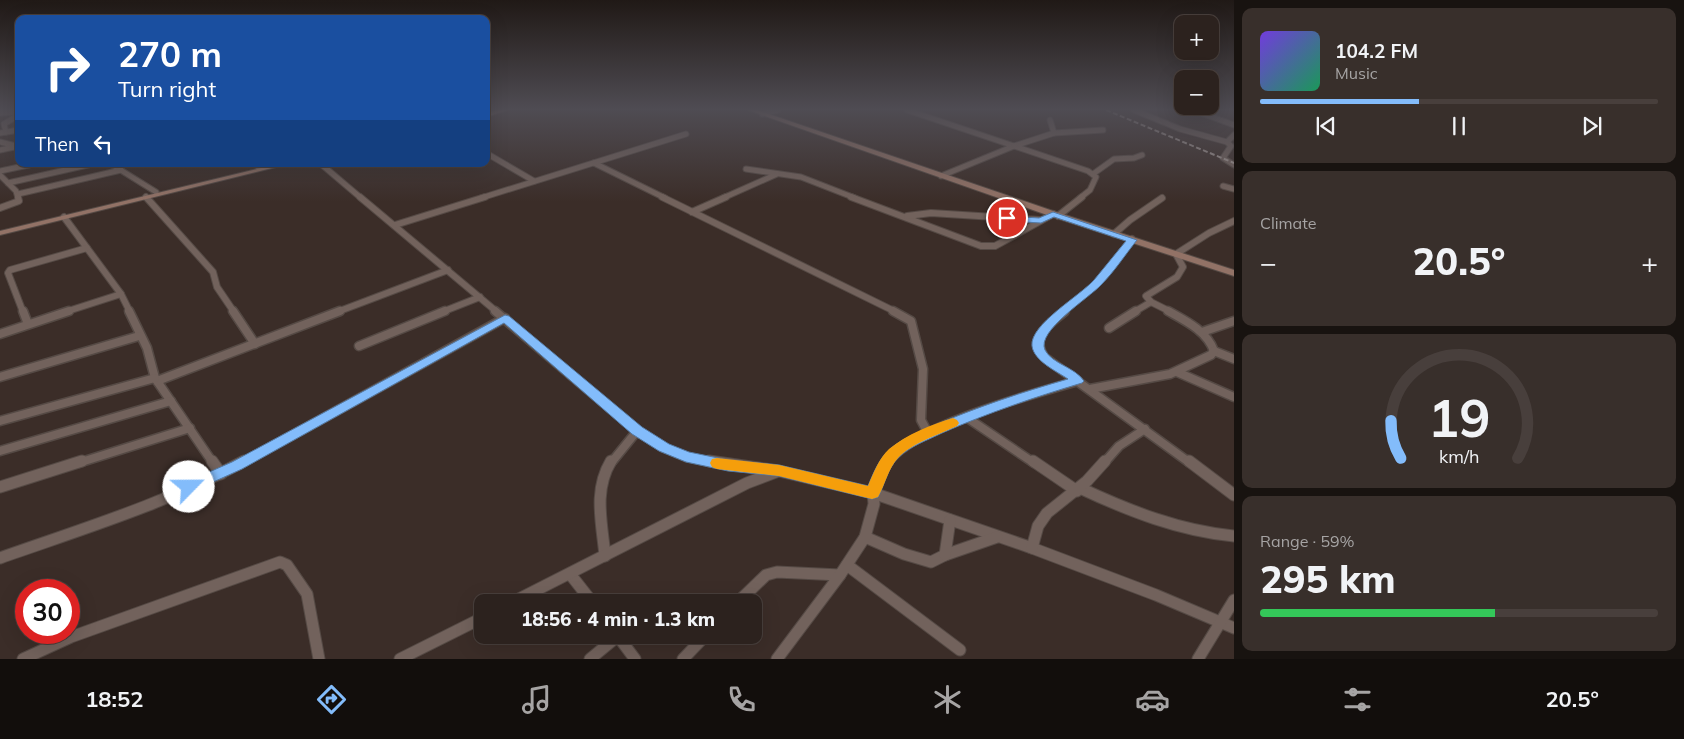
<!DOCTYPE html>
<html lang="en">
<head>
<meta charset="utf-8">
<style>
  :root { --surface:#2c221e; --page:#382f2b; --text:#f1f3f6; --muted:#a6a4a4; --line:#483f3c; --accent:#83bcfb }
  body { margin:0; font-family:Mulish,sans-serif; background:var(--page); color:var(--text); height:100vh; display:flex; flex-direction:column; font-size:19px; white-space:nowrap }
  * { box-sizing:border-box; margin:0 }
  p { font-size:16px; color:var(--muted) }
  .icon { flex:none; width:28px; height:28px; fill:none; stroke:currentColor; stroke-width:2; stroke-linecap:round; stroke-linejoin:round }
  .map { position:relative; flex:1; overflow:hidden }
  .details { display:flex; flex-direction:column; gap:8px; padding:8px; background:#181310; width:450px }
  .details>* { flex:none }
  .banner { position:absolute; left:15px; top:15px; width:475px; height:152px; border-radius:10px; box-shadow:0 5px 20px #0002,0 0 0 1px var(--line); background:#1a4fa0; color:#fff; overflow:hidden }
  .controls { position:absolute; left:1174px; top:15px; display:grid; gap:10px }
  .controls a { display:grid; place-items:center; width:45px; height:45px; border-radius:10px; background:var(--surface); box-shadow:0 5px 20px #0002,0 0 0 1px var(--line); font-size:25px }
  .speed { position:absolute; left:15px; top:579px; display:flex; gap:10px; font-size:25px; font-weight:700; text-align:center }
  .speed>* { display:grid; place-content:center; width:65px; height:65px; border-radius:50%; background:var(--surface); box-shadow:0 5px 20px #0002,0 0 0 1px var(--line); line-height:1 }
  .speed .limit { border:8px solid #d22; background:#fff; color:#111 }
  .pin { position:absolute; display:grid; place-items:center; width:42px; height:42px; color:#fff; margin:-21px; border:2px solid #fff; border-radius:50%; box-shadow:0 1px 5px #0007 }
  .me { position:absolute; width:55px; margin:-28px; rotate:67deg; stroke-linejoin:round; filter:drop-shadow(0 0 4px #0008) }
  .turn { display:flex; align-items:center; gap:18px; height:105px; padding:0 20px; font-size:22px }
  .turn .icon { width:65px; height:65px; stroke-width:2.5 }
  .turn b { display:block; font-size:35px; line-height:42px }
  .then { display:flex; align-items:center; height:48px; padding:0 20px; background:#0003; gap:10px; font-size:19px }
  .big { font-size:38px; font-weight:800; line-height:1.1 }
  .details .widget { flex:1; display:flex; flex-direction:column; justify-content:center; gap:8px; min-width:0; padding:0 18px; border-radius:10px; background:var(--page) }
  .details .dial { align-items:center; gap:0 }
  .dial svg { height:130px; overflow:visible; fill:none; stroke:var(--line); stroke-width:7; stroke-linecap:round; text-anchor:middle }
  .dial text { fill:var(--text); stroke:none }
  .song { display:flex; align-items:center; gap:15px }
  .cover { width:60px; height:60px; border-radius:8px; background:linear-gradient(135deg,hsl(260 70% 55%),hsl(150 70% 35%)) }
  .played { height:5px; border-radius:2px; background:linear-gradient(90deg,var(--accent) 40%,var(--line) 40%) }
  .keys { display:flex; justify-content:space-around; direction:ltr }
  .heat { display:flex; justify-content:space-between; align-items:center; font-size:28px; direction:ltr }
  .charge { height:8px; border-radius:4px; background:linear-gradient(90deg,#34c759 59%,var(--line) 0) }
  .trip { position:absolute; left:474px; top:594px; width:288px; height:50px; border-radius:10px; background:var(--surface); box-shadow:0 5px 20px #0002,0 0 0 1px var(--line); font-weight:800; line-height:50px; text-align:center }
  .tab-bar { display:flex; height:80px; justify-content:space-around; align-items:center; background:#120e0c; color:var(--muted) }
  .tab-bar .icon { width:35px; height:35px }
  .tab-bar .current { color:var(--accent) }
  .tab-bar b { font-size:22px; color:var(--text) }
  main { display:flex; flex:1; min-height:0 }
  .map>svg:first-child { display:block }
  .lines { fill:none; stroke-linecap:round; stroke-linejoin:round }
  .street-far3-casing { stroke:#554a45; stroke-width:7 }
  .street-far2-casing { stroke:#554a45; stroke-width:8 }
  .street-far1-casing { stroke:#554a45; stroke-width:11 }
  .street-casing { stroke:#554a45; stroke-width:13 }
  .secondary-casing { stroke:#554a45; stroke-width:2 }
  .street-far3 { stroke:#72625c; stroke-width:5 }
  .street-far2 { stroke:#72625c; stroke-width:6 }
  .street-far1 { stroke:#72625c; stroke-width:8 }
  .street { stroke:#72625c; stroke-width:11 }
  .secondary { fill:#927266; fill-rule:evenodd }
  .rail { stroke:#a79c98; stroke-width:2; stroke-dasharray:5 2.5; stroke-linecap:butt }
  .route { fill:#83bcfb; stroke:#557aa3 }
  .slow { fill:#f59e0b }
</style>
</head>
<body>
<main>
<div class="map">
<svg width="1234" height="659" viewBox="0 0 1234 659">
  <rect width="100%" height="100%" fill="#3b2d28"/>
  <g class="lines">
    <g class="street-far3-casing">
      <g id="street-far3">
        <path d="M907,110L1014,146L941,176"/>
        <path d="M1134,110L1180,129L1227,142"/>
        <path d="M1193,110L1234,125"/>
        <path d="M0,113L17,112V116L4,124L6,132"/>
        <path d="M762,114L778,110"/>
        <path d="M1050,120L1054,133L1014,146L1088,171L1096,177L1090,190L1080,198"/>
        <path d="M0,133L19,130"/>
        <path d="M1054,133L1103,130"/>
        <path d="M0,142L16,146"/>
        <path d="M1230,145L1227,142L1234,135"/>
        <path d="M1231,146L1223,158L1234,165"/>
        <path d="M0,150L19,146"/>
        <path d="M486,153L534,181"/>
        <path d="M594,163L665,198"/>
        <path d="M111,164L156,192"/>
        <path d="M256,164L259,168"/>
        <path d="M321,164L361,198"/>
        <path d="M746,169L801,177L855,198"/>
        <path d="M0,171L33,164"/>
        <path d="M1093,174L1114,159L1134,158L1142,155"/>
        <path d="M0,175L16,191L18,198"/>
        <path d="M8,183L92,164"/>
        <path d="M1223,186L1234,189"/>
        <path d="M18,194L121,170"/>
        <path d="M481,198L686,134"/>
        <path d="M723,198L777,174"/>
      </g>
    </g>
    <g class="street-far2-casing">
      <g id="street-far2">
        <path d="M146,197L213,272L217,287L234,312"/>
        <path d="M360,197L497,312"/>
        <path d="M662,197L896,312"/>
        <path d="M851,197L981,246H995L1053,214"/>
        <path d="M0,208L19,201L18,197"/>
        <path d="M692,212L726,197"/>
        <path d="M907,216L931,213L1040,220"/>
        <path d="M1058,216L1082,197"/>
        <path d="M64,217L121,294L130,312"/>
        <path d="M395,225L485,197"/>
        <path d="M1114,234L1130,220L1162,198"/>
        <path d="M23,312L8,273L10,270L87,248"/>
        <path d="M65,312L121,294"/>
        <path d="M337,312L448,270"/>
        <path d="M442,312L480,297"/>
        <path d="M1063,312L1097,283L1132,239"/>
        <path d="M1134,312L1151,302"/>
        <path d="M1171,312L1151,302L1146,296L1177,277L1183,267L1176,254L1209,233L1234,221"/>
      </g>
    </g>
    <g class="street-far1-casing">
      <g id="street-far1">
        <path d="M23,311L28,324"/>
        <path d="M129,311L147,348L155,378L213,463"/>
        <path d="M233,311L255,344"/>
        <path d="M495,311L637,431L664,448L686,457L715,463"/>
        <path d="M893,311L911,321L923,369L921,420L928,433"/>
        <path d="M1065,311C1049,325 1030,334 1044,357L1190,463"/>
        <path d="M1168,311C1186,321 1207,331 1214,351"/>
        <path d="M1109,328L1136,311"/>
        <path d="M1202,332L1234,321"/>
        <path d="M0,334L69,311"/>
        <path d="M359,346L445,311"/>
        <path d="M1214,351L1234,359"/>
        <path d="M1177,372L1234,397"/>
        <path d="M0,377L139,336"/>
        <path d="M157,381L340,311"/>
        <path d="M1090,389L1170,374L1211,355L1214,351"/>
        <path d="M966,417L1034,463"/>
        <path d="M0,421L155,378"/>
        <path d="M0,451L171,401"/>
        <path d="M78,463L190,428"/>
        <path d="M242,463L505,318"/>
        <path d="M611,463L637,431"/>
        <path d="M887,463C914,426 1032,394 1078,381"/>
        <path d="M1104,463L1119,446L1145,429"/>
      </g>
    </g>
    <g class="street-casing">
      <g id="street">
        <path d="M212,461L221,474"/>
        <path d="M709,461L779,471L873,493L1032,548L1156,595L1234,628"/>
        <path d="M1033,461L1077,491"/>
        <path d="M1189,461L1234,495"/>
        <path d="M0,487L82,461"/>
        <path d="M1080,488C1129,511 1180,531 1234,536"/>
        <path d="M865,537L904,554L931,562L945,555L997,537"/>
        <path d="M1032,548L1038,526L1047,513L1087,481L1105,461"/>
        <path d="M945,555L950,520"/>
        <path d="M605,556C602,523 593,491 611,461"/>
        <path d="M0,558C82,529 168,503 244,461"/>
        <path d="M847,565L960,650"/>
        <path d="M570,574L592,602"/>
        <path d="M513,602L747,483L776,472"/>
        <path d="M738,602L766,575L777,572L840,575"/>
        <path d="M617,635L635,659"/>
        <path d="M23,659L71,637L280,562L287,565L307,594L319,659"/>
        <path d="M400,659L482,618"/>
        <path d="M590,659L618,636"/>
        <path d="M683,659L706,635"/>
        <path d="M777,659L840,575L865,537L874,504L873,493L883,468L888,461"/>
        <path d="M1198,659L1234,600"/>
      </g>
    </g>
    <g class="secondary-casing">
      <g id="secondary">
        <path d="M498,110H508L486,117V113Z"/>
        <path d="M748,110H757L1056,212L1234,270V276L1050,216Z"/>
        <path d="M278,164H288L0,235V231Z"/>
      </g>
    </g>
    <use href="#street-far3" class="street-far3"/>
    <use href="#street-far2" class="street-far2"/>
    <use href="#street-far1" class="street-far1"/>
    <use href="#street" class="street"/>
    <use href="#secondary" class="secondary"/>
    <path class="rail" d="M1106,110L1234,163"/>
  </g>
  <linearGradient id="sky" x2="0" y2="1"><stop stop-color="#201916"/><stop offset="0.54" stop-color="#4f4c53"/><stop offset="1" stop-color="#4f4c53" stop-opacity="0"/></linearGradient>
  <rect width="1234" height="202" fill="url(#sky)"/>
  <path class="route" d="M1053,212L1137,240C1125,255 1114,272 1101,285C1089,298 1036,331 1045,350C1052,364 1075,367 1084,381L1082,383C1035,397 988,413 942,433C928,440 910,446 899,457C888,467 885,484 878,497L872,499L779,476L728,471L686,462L659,451L632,434L504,323L242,469L189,493L184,491L182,487L184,483L232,462L505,315L509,316L642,427L669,444L689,452L728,460L779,465L868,486C873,474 879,459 889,450C901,439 918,432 933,426C977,407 1022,392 1068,379C1056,371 1034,361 1032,346C1029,325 1081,295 1094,280C1105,267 1115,254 1126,241L1054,217L1041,223L1007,221L1003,218L1007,216L1039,218Z"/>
  <path class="slow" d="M953,418L957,420L959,423L957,426C940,434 910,444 898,458C888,469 885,485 878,497L872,499L779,476L717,469L712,467L710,463L712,459L717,458L779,465L868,486C873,474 879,458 889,449C906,435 932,424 953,418Z"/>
</svg>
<div class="controls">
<a>+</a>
<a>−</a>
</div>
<div class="speed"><div class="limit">30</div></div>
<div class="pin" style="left:1007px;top:218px;background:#d93025"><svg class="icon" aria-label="arrive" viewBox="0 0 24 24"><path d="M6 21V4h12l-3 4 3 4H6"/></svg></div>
<svg class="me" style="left:189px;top:487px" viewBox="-20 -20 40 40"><circle r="19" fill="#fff"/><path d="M0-13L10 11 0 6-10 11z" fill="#83bcfb"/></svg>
<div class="trip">18:56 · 4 min · 1.3 km</div>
<div class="banner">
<div class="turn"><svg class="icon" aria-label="right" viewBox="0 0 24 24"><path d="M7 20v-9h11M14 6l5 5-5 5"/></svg><div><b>270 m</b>Turn right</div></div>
<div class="then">Then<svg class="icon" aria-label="left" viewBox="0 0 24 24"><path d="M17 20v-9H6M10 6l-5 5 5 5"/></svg></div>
</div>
</div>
<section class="details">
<div class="widget">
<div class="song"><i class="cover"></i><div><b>104.2 FM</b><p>Music</p></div></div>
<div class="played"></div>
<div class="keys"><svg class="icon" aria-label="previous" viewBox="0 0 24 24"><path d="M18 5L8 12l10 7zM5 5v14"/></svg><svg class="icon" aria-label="pause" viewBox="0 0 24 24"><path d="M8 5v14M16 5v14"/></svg><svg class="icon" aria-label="next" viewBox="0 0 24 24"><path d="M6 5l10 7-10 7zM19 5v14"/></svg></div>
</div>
<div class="widget"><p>Climate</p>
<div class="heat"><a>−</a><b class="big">20.5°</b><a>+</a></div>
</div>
<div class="widget dial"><svg viewBox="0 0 100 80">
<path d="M14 69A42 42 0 1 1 86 69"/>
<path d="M14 69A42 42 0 0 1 8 46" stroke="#83bcfb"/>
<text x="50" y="56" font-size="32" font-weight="700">19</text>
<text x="50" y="72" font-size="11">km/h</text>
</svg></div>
<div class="widget"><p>Range · 59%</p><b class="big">295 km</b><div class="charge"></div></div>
</section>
</main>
<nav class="tab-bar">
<b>18:52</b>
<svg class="icon current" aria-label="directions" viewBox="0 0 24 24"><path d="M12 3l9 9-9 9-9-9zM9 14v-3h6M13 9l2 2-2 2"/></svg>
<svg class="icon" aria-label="music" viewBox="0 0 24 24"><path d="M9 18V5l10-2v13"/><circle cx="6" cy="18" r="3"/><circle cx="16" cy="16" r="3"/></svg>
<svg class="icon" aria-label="phone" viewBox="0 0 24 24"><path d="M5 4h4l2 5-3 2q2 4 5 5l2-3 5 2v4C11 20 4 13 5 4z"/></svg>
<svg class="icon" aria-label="climate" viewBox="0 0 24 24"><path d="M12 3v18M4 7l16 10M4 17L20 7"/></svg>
<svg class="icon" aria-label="car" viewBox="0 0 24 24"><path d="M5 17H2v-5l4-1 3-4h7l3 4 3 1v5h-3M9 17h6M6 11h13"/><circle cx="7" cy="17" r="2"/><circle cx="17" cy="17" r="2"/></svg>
<svg class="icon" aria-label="filters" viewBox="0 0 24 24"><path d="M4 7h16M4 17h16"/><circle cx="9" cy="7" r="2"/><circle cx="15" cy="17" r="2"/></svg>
<b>20.5°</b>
</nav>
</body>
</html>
